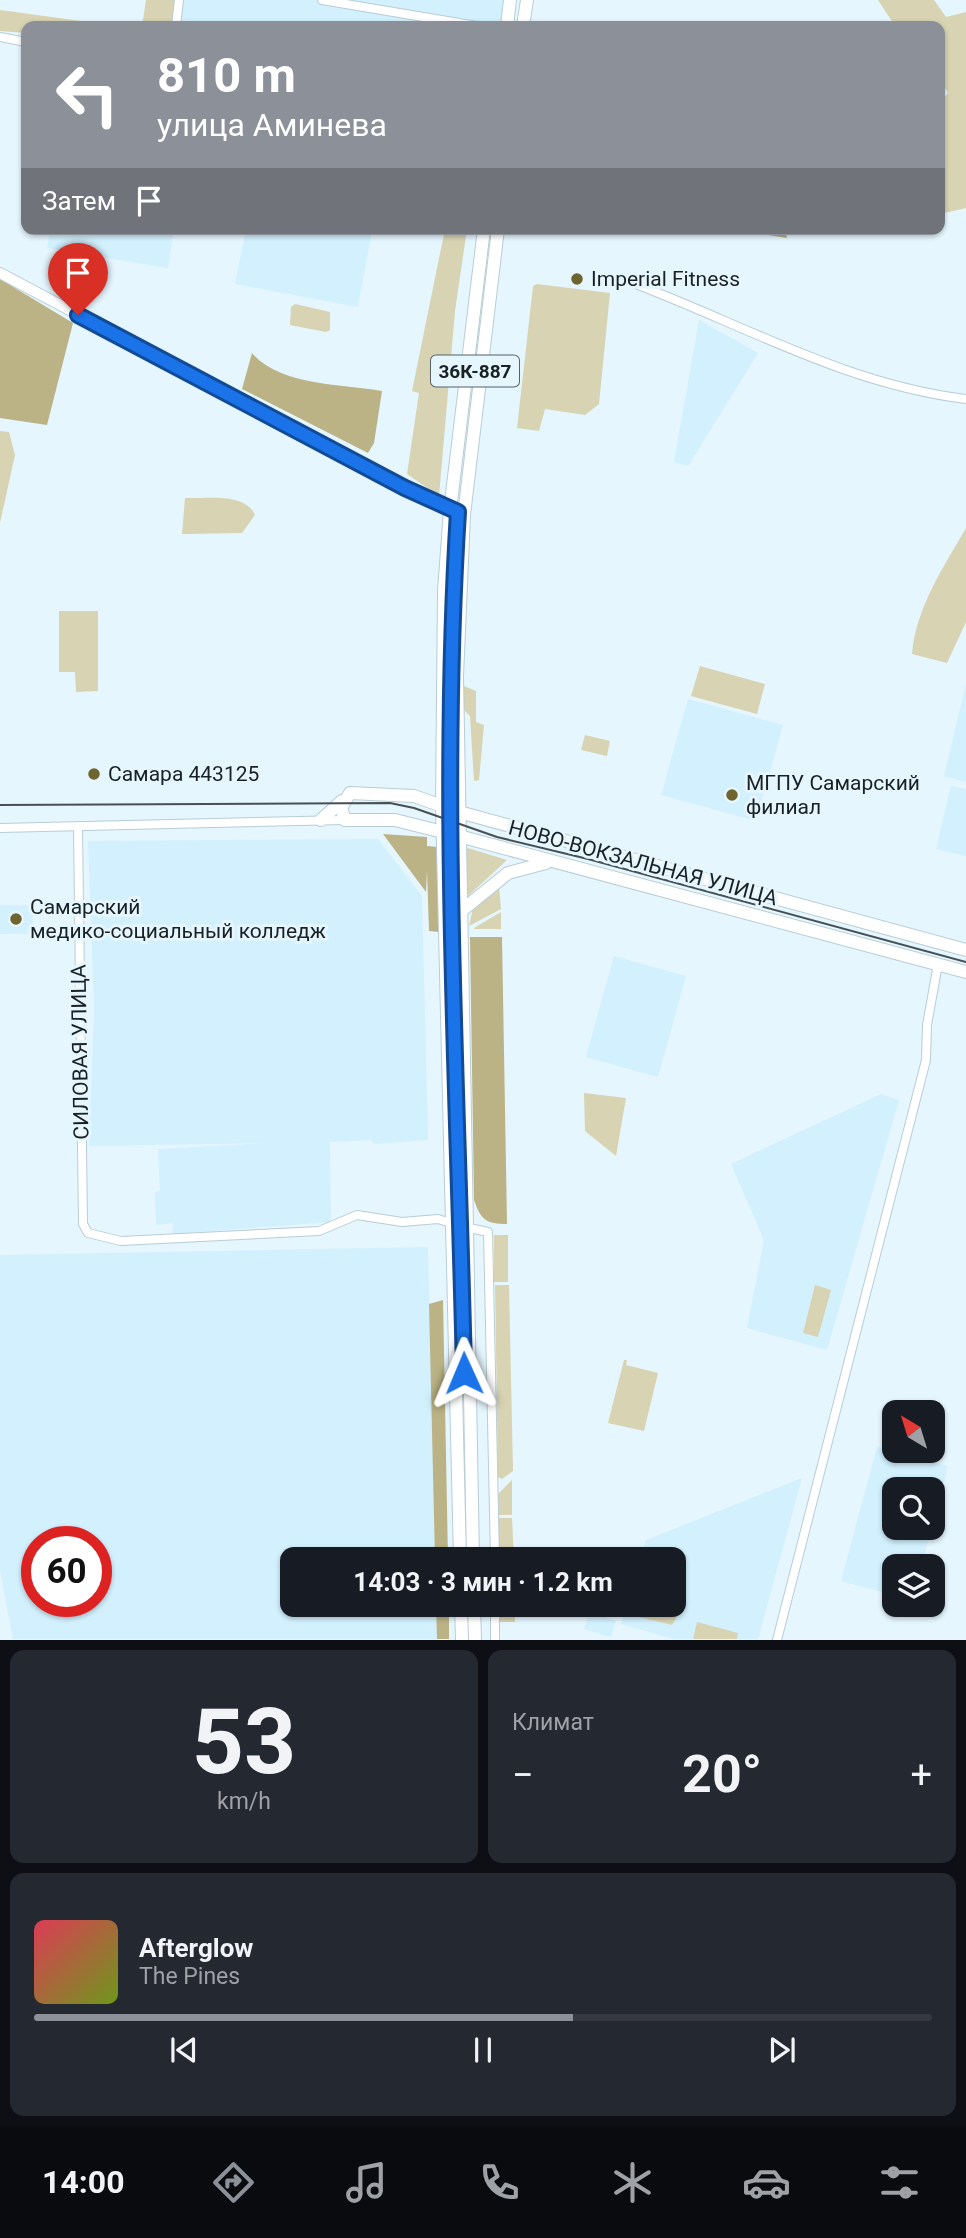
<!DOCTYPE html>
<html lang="ru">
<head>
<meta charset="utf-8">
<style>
  :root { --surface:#171b24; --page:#242831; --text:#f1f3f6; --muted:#9ea1a6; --line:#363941; --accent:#8c9099 }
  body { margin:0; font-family:Roboto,sans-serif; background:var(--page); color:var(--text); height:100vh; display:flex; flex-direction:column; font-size:26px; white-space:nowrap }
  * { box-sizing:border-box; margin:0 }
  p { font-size:23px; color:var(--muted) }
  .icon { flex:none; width:38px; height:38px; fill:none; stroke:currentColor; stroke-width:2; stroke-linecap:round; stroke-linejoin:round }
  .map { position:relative; height:1640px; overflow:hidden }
  .drawer { display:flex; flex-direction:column; gap:10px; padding:10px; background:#0d0f14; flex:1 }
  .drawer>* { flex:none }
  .guide { position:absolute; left:21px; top:21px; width:924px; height:214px; border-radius:14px; box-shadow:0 2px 5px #0004; background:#8c9099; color:#fff; overflow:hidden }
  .needle { width:46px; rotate:322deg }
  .buttons { position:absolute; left:882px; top:1400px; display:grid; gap:14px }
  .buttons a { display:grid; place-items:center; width:63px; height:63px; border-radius:14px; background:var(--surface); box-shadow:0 2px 5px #0004; font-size:35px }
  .speed { position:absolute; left:21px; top:1526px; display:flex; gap:14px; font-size:35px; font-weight:700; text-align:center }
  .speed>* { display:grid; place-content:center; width:91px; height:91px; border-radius:50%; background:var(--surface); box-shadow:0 2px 5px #0004; line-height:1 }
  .speed .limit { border:10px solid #d22; background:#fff; color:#111 }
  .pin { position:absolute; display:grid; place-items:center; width:60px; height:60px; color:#fff; margin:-72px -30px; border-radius:50% 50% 50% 0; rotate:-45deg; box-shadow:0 0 7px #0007 }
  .pin .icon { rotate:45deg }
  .me { position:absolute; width:77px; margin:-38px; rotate:359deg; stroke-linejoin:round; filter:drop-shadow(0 0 5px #0008) }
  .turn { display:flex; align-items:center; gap:24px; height:147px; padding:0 21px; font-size:32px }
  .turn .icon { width:91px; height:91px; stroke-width:2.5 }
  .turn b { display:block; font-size:49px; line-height:60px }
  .then { display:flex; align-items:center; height:66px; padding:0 21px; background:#0003; gap:14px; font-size:26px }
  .big { font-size:52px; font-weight:700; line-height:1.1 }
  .drawer .card { flex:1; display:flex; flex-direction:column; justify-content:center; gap:10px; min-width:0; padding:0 24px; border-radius:14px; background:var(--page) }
  .drawer .dial { align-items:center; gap:0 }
  .dial b { font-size:91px; line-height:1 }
  .song { display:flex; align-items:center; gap:21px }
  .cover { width:84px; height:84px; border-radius:10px; background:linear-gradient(135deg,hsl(350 70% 55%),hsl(80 70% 35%)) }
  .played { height:7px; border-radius:4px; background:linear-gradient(90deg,var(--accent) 60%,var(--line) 60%) }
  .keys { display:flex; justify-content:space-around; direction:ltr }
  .heat { display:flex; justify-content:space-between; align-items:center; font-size:38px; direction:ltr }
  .drawer .tiles { flex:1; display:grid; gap:10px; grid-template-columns:1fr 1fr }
  .card:last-child { grid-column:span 2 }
  .trip { position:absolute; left:280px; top:1547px; width:406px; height:70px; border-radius:14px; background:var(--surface); box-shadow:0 2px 5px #0004; font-weight:700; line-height:70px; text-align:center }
  .menu { display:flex; height:112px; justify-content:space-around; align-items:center; background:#090b0e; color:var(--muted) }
  .menu .icon { width:49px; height:49px }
  .menu .current { color:var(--accent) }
  .menu b { font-size:32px; color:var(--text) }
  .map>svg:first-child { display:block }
  .built { fill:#d2f0fd; fill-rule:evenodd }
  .green { fill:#d8d3b2 }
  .forest { fill:#bbb385 }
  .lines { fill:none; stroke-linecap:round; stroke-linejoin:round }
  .minor-casing { stroke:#b8cdd6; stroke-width:10 }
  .tertiary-casing { stroke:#b8cdd6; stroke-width:12 }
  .secondary-casing { stroke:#b8cdd6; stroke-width:14 }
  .primary-casing { stroke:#b8cdd6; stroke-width:14 }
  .minor { stroke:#fff; stroke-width:8 }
  .tertiary { stroke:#fff; stroke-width:10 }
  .secondary { stroke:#fff; stroke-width:12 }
  .primary { stroke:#fff; stroke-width:12 }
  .tram { stroke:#475055; stroke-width:2 }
  .route-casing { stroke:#114b97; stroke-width:18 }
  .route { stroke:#1a73e8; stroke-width:12 }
  .poi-dot { fill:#6d6430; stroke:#e5f6fe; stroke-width:2.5 }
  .labels { text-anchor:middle; stroke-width:6; stroke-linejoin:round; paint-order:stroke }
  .shield { fill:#e5f6fe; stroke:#576166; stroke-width:2 }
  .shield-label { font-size:19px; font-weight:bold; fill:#1a2125 }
  .poi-label { font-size:21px; fill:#1a2125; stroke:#e5f6fe; text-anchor:start }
  .street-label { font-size:21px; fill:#1a2125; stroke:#e5f6fe }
</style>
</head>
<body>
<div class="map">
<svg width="966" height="1640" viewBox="0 0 966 1640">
  <rect width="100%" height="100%" fill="#e5f6fe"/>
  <g class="built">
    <path d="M172,0H506L503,26H169Z"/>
    <path d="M50,229H174L168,268L47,248Z"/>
    <path d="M246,229L372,231L358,307L235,284Z"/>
    <path d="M699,320L758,353L688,466L674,462Z"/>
    <path d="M966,684V782L944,776Z"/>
    <path d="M688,699L783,725L756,821L661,795Z"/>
    <path d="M951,786L966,789V856L936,849Z"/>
    <path d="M378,839L422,896L428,1140L374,1144L371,1140L330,1142L331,1222L172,1234L173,1223L156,1225L155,1192L160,1191L158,1149L270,1143L89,1146L94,1008L88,841Z"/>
    <path d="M0,905H32L33,934H0Z"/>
    <path d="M614,956L686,976L658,1077L586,1057Z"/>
    <path d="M881,1094L899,1100L827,1350L747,1328L764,1240L731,1164Z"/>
    <path d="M428,1247L436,1559H292V1605H437V1639H13L0,1571V1255ZM37,1542H96V1601H37Z"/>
    <path d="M877,1447L948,1466L933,1524V1489H894V1528H932L921,1566H894V1595L841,1581Z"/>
    <path d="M802,1478L758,1639H674L621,1624L627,1605H674V1559H640L646,1540Z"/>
    <path d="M590,1612L616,1621L611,1637L584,1629Z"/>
  </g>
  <g class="green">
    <path d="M146,0H176L173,26H142Z"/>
    <path d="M878,0H934L946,17L966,12V208L940,214V103L948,93L940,79V26H895Z"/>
    <path d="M0,10L118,26H26V33L0,31Z"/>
    <path d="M445,229H467L455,311L439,496L407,474L419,393L412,391Z"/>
    <path d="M537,284L610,293L599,404L585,415L545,409L539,431L517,428L532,295L533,286Z"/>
    <path d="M295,304L330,312V330L326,332L290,325L291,307Z"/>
    <path d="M0,431L9,432L15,455L0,523Z"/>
    <path d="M185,498C207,499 245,492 255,515L242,533L182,534Z"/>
    <path d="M966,528V622L947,663L912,654C916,608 943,568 966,528Z"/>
    <path d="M59,611H98V691L76,692L75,672H59Z"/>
    <path d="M700,666L765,684L757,714L691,696Z"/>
    <path d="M464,686L476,691V722L484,725L479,780L474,781L470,716L462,708Z"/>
    <path d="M585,735L610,741L607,756L581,750Z"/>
    <path d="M468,848L507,860L468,896L465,850Z"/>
    <path d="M499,886L501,909L469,926L473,908Z"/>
    <path d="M501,912V929H474V928Z"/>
    <path d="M584,1093L626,1098L616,1156L585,1131Z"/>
    <rect x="494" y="1235" width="14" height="47"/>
    <path d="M495,1285H509L513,1471L502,1479L498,1477Z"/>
    <path d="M815,1285L831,1290L818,1337L803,1333Z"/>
    <path d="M624,1360H627L626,1365L658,1373L644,1431L608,1423Z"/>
    <path d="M512,1480V1515H499L498,1494Z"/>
    <path d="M499,1518H512L514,1559H499Z"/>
    <path d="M674,1604L680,1611L672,1625L639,1617L636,1613L638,1605Z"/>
    <rect x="500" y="1605" width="15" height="17"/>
    <path d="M697,1622L738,1633L737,1639H693Z"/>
  </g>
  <g class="forest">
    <path d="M731,229H785L787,238Z"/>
    <path d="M0,279L73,323L47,425L0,418Z"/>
    <path d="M252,353C280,386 342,384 382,391L374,443L368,453L242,389Z"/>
    <path d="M383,834L427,837V846L438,847L439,932L429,931L427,871L426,892Z"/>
    <path d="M470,937H502L507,1224C486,1224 481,1220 474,1200Z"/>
    <path d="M443,1300L448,1559H435L429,1304Z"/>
    <path d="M436,1605H449V1639H437Z"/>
  </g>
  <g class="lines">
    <g class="minor-casing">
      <g id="minor">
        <path d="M322,0L477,26"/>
        <path d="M176,26L179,0"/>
        <path d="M0,37L26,42"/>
        <path d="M625,280C739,322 843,384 966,399"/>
        <path d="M78,827L83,1224L88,1233L121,1241L319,1231L357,1215L402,1222L438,1219L454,1224"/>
        <path d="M0,828L345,820"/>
        <path d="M469,1228L488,1232L495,1559"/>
        <path d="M495,1605V1640"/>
        <path d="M777,1640L926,1060L927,1025L938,964"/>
      </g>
    </g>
    <g class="tertiary-casing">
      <path id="tertiary" d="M0,273L405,488L458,512"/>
    </g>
    <g class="secondary-casing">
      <g id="secondary">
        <path d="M442,806L414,796L350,793L341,808L345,820H395L443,832"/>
        <path d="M459,812L966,950"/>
        <path d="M321,820L342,801"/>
        <path d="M459,836L966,972"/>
        <path d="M460,912L508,873L546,863"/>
      </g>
    </g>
    <g class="primary-casing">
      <g id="primary">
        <path d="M507,26L510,0"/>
        <path d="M523,26L527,0"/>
        <path d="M460,1559L442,806L444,591L450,510L484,229"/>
        <path d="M473,1559L457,676L464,515L498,229"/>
        <path d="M461,1605L462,1640"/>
        <path d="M474,1605L475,1640"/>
      </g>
    </g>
    <use href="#minor" class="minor"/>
    <use href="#tertiary" class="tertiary"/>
    <use href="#secondary" class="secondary"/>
    <use href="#primary" class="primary"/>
    <path class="tram" d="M0,805L390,803L414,808L497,837L588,859L966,962"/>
  </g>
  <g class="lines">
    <g class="route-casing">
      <path id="route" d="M78,315L405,488L458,512C440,799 458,1086 464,1373"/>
    </g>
    <use href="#route" class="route"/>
  </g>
  <g class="poi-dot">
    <circle cx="577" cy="279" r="7"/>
    <circle cx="94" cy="774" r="7"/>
    <circle cx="732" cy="795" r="7"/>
    <circle cx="16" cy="919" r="7"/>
  </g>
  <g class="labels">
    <rect class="shield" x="431" y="355.5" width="88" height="31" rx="5"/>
    <g class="shield-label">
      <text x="475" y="378">36К-887</text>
    </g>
    <g class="poi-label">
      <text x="591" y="286">Imperial Fitness</text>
      <text x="108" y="781">Самара 443125</text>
      <text x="746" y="790">МГПУ Самарский<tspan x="746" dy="24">филиал</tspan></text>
      <text x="30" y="914">Самарский<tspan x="30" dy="24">медико-социальный колледж</tspan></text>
    </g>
    <g class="street-label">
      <text transform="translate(643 863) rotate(15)" y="7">НОВО-ВОКЗАЛЬНАЯ УЛИЦА</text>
      <text transform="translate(80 1052) rotate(-91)" y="7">СИЛОВАЯ УЛИЦА</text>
    </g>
  </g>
</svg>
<div class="buttons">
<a><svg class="needle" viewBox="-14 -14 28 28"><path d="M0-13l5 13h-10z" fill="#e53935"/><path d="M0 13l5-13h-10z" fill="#9ea1a6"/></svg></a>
<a><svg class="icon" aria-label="search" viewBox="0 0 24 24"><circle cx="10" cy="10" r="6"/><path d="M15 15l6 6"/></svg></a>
<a><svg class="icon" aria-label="layers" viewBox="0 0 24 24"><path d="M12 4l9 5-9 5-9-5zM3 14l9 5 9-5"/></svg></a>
</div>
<div class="speed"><div class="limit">60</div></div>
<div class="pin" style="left:78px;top:315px;background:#d93025"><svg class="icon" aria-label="arrive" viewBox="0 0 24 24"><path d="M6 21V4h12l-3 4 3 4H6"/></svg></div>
<svg class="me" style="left:464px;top:1373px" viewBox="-20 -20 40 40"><path d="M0-17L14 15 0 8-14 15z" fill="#1a73e8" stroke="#fff" stroke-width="4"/></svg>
<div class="trip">14:03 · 3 мин · 1.2 km</div>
<div class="guide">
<div class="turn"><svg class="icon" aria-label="left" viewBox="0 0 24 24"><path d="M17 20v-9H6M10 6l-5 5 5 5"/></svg><div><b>810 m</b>улица Аминева</div></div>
<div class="then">Затем<svg class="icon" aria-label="arrive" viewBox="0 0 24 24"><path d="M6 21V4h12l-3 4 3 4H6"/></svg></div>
</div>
</div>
<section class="drawer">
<div class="tiles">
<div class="card dial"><b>53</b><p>km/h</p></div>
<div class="card"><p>Климат</p>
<div class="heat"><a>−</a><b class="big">20°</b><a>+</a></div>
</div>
<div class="card">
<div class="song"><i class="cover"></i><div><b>Afterglow</b><p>The Pines</p></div></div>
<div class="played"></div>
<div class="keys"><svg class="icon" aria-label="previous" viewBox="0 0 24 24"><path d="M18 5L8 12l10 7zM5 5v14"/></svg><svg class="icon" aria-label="pause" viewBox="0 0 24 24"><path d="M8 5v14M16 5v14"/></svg><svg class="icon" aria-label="next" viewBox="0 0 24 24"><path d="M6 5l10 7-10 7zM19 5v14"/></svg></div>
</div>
</div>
</section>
<nav class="menu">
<b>14:00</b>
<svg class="icon current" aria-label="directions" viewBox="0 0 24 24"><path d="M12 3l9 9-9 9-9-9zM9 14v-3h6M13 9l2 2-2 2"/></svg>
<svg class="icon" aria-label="music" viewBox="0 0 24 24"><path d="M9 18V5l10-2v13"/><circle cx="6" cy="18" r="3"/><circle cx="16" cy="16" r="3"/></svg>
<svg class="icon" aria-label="phone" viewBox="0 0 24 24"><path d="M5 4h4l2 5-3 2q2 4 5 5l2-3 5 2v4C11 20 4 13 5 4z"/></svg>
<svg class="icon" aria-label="climate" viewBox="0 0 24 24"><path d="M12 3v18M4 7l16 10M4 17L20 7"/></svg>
<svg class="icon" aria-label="car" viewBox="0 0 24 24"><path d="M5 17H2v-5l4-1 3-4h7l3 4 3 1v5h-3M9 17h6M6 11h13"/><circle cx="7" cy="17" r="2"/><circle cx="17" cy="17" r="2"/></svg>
<svg class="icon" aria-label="filters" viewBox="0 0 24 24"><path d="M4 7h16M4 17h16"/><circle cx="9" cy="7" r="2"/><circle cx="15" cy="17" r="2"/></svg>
</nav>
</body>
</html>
